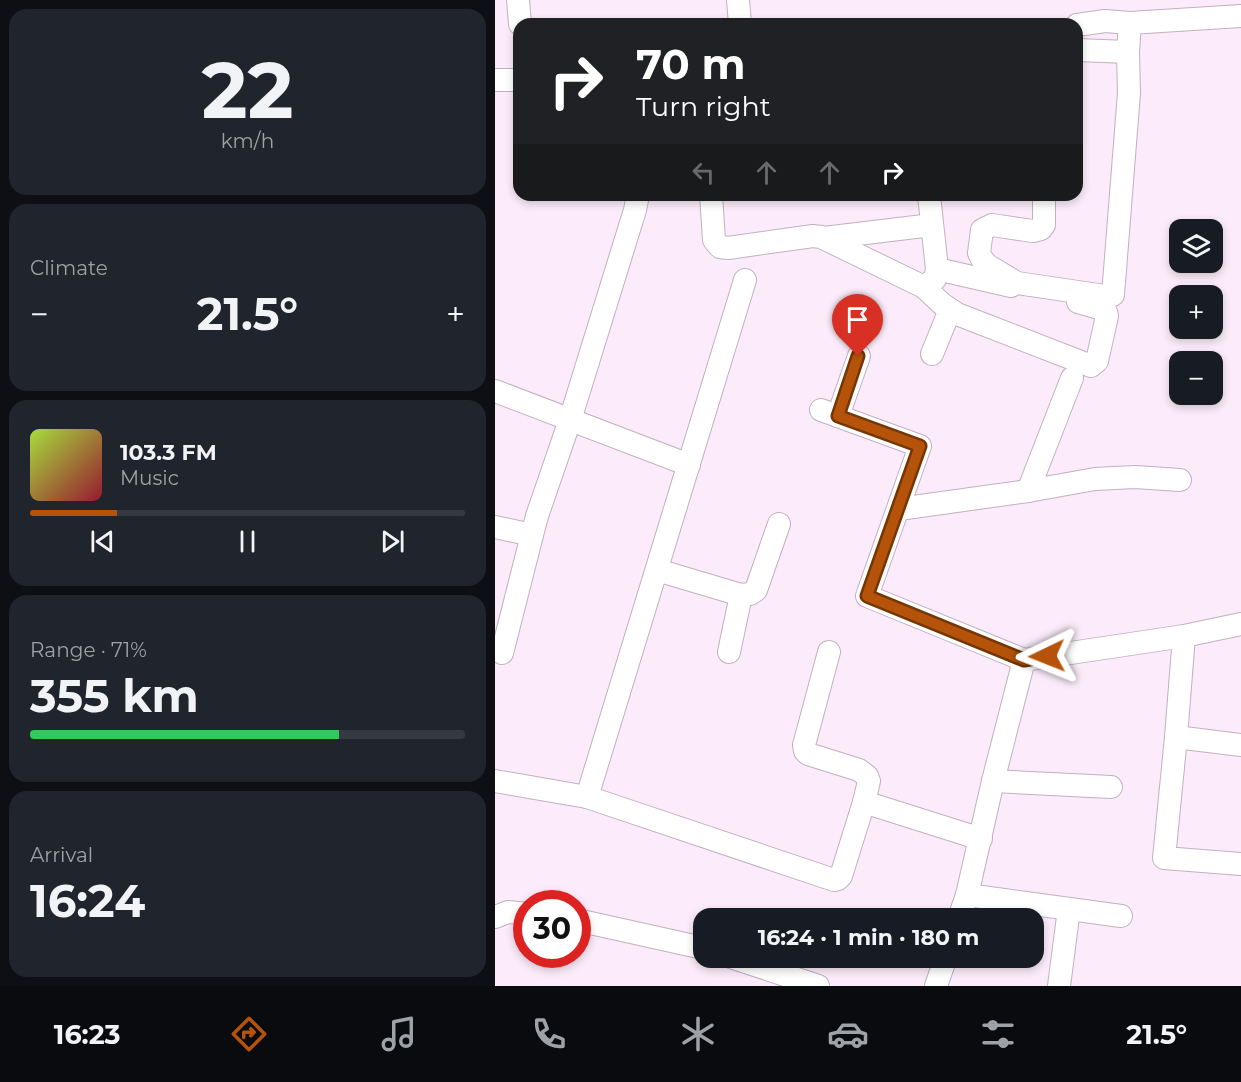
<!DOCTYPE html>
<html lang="en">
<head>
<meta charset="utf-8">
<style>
  :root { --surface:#171b24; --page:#20242c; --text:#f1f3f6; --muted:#9ea1a6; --line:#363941; --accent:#b45309 }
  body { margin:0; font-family:Montserrat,sans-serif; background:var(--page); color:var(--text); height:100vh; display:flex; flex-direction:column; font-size:22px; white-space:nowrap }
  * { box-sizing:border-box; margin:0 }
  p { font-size:20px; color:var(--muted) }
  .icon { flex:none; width:33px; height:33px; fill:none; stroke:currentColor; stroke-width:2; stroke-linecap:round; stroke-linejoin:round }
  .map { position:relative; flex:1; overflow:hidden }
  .panel { display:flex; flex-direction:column; gap:9px; padding:9px; background:#0d0f14; width:495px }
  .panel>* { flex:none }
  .guide { position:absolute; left:18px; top:18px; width:570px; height:183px; border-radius:18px; box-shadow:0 3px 9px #0003; background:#202124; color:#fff; overflow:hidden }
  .tools { position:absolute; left:674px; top:219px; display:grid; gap:12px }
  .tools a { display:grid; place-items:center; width:54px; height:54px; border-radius:12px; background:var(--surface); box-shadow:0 3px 9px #0003; font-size:30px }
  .speed { position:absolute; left:18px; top:890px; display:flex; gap:12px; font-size:30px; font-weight:700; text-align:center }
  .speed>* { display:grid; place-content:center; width:78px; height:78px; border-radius:50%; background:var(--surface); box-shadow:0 3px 9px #0003; line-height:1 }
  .speed .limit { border:9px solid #d22; background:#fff; color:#111 }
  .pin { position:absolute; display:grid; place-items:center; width:51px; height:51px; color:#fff; margin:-62px -26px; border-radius:50% 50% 50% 0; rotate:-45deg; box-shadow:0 0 6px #0007 }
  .pin .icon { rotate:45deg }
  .me { position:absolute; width:66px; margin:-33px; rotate:268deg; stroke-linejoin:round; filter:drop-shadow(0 0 4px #0008) }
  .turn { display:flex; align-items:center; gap:21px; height:126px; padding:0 24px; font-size:27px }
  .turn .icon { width:78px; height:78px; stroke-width:2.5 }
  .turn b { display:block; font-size:42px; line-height:51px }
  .lanes { display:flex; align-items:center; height:57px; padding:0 24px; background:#0003; justify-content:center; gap:30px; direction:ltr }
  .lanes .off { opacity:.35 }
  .big { font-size:45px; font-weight:700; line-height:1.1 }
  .panel .tile { flex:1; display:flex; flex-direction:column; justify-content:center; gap:9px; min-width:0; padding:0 21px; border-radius:18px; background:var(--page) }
  .panel .dial { align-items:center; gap:0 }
  .dial b { font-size:78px; line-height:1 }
  .song { display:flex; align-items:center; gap:18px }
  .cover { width:72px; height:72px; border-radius:9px; background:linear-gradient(135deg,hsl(80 70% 55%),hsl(350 70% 35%)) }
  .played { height:6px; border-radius:3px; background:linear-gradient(90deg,var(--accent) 20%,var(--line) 20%) }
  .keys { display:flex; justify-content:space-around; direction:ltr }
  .heat { display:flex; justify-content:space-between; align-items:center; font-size:33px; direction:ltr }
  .charge { height:9px; border-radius:4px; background:linear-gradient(90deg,#34c759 71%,var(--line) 0) }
  .trip { position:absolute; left:198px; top:908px; width:351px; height:60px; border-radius:18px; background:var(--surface); box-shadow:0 3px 9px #0003; font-weight:700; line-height:60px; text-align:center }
  .dock { display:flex; height:96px; justify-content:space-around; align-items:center; background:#090b0e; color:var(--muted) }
  .dock .icon { width:42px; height:42px }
  .dock .on { color:var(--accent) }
  .dock b { font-size:27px; color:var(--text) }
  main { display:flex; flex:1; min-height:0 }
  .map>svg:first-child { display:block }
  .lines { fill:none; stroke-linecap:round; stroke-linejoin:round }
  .street-casing { stroke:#c0b1bf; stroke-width:24 }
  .street { stroke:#fff; stroke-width:22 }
  .route-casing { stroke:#753606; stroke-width:15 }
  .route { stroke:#b45309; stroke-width:10 }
</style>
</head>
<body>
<main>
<section class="panel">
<div class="tile dial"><b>22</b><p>km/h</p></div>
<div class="tile"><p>Climate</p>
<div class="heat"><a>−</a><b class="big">21.5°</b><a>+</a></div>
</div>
<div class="tile">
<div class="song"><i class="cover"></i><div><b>103.3 FM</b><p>Music</p></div></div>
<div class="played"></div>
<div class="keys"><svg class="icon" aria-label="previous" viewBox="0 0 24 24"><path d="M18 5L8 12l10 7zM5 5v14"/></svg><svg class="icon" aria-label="pause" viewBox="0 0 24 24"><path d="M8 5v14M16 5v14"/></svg><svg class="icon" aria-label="next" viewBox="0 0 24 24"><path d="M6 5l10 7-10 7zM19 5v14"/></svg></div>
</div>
<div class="tile"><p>Range · 71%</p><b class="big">355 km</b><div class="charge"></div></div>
<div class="tile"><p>Arrival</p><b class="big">16:24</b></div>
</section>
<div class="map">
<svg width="746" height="986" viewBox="0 0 746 986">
  <rect width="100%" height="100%" fill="#fcecfb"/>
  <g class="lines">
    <g class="street-casing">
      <g id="street">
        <path d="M23,0L25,24"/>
        <path d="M243,0L245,24"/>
        <path d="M582,25L610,21L635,23L746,16"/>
        <path d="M582,50L633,52"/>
        <path d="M0,80H24"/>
        <path d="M216,195L219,240L225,247L233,248L318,236L326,237L429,287L440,279L442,269L434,195"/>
        <path d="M549,195V225L546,229L538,231L497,225L487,230L484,253L487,259L492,265L522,283L610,296L618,295L634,93L633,52L635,23"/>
        <path d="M329,238L437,225"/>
        <path d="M442,269L516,286"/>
        <path d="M429,287L447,304L462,314L596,366L602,361L612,316L611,312L607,309L583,302"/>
        <path d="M437,354L455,310"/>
        <path d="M0,391L194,465"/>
        <path d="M326,410L425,446L372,596L529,660L689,636L746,624"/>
        <path d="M343,416L364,356"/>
        <path d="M533,491L577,378"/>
        <path d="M404,509L533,491L600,479L640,477L685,480"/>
        <path d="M0,527L37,535L42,516L75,420L140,210L143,195"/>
        <path d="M162,570L246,595L255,594L261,590L284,524"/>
        <path d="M689,636L681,737L669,858L746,864"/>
        <path d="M234,652L246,595"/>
        <path d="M7,653L37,535"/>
        <path d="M681,737L746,745"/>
        <path d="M0,781L92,797L339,880L343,879L346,876L369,802L374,781L372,776L364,770L313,754L310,751L309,745L334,652"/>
        <path d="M498,781L616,787"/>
        <path d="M92,797L250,280"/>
        <path d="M369,802L486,839"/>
        <path d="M472,895L626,916"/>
        <path d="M0,917L13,912L32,914"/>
        <path d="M464,918L472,895L498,781L529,660"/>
        <path d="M82,920L208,948"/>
        <path d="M236,957L323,986"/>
        <path d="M441,986L451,957"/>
        <path d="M564,986L574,909"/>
      </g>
    </g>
    <use href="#street" class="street"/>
  </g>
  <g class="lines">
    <g class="route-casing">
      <path id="route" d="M363,356L343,416L425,446L372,596L529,660L552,656"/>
    </g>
    <use href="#route" class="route"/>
  </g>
</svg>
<div class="tools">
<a><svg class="icon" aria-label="layers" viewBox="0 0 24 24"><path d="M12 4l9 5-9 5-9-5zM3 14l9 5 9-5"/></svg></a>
<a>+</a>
<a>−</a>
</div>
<div class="speed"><div class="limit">30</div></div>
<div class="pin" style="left:363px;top:356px;background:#d93025"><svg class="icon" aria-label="arrive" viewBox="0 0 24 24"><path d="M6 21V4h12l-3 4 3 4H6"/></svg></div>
<svg class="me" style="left:552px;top:656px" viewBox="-20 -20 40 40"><path d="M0-17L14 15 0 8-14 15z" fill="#b45309" stroke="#fff" stroke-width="4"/></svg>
<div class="trip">16:24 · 1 min · 180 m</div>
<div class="guide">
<div class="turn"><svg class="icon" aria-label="right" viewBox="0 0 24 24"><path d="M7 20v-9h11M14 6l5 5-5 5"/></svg><div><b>70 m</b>Turn right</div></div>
<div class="lanes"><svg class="icon off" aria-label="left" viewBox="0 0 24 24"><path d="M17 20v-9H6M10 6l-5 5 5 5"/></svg><svg class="icon off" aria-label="ahead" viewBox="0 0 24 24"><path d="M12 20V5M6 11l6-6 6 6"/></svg><svg class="icon off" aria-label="ahead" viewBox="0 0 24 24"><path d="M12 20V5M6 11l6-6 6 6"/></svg><svg class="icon" aria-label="right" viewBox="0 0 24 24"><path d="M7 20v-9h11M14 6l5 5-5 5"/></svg></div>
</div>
</div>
</main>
<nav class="dock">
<b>16:23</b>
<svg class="icon on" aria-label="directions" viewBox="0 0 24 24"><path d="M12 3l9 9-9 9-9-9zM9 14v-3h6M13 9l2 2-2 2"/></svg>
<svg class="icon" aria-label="music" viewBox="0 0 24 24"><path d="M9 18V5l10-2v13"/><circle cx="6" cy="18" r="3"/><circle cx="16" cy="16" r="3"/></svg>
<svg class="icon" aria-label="phone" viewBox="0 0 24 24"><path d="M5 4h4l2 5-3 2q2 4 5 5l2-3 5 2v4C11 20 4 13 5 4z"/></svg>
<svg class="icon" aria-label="climate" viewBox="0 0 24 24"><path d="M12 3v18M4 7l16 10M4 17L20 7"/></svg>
<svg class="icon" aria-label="car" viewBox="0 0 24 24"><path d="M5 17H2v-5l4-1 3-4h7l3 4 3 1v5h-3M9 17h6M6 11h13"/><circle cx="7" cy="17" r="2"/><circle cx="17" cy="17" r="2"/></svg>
<svg class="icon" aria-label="filters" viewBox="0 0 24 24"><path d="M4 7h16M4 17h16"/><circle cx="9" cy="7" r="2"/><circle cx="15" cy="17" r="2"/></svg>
<b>21.5°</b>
</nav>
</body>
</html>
